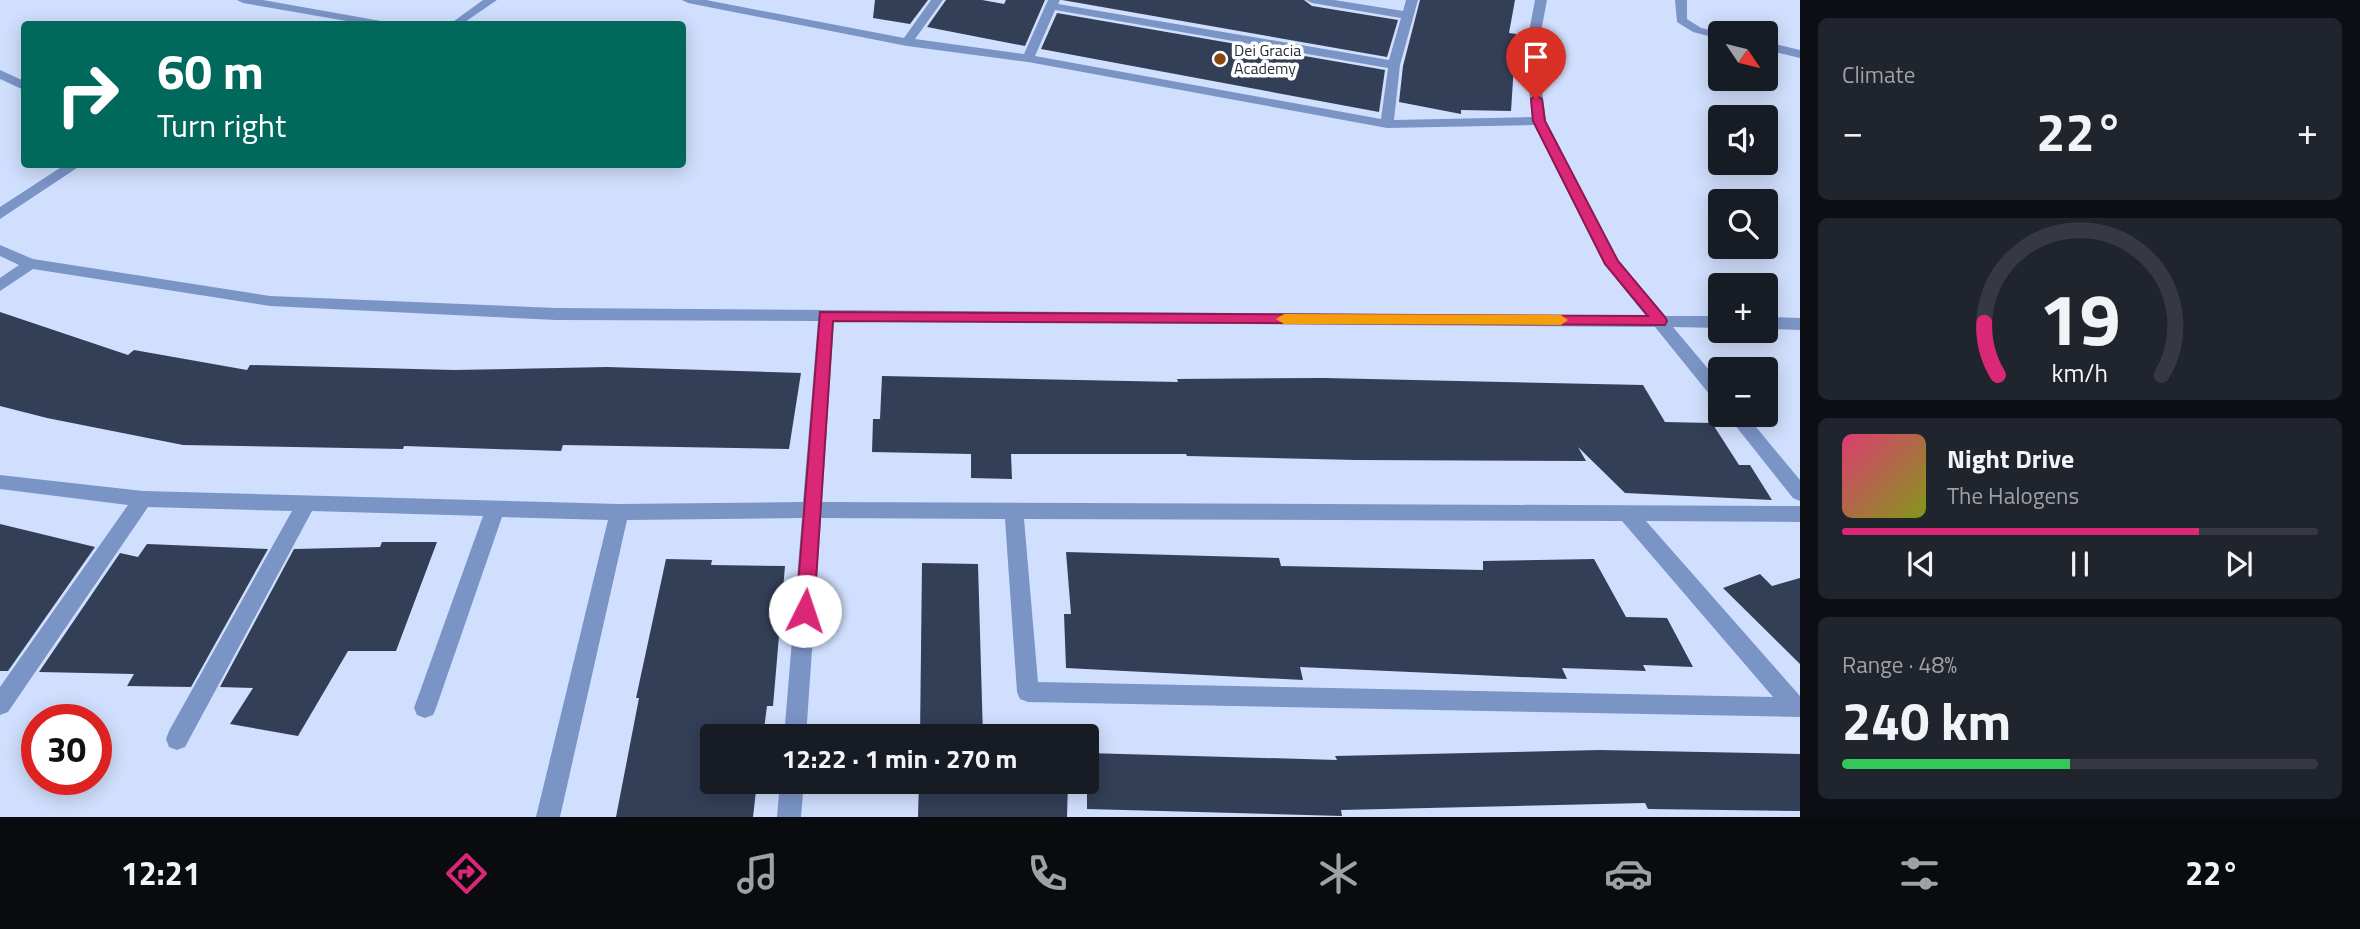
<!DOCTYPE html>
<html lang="en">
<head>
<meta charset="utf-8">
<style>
  :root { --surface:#171b24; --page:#20242c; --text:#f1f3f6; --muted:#9ea1a6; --line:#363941; --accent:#db2777 }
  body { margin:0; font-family:"Titillium Web",sans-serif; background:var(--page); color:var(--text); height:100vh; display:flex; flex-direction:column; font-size:26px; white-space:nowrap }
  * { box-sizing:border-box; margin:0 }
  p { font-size:23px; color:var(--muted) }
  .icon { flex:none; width:38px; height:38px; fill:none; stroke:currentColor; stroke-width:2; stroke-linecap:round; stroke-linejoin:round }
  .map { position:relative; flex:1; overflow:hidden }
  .drawer { display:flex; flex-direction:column; gap:18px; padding:18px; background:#0d0f14; width:560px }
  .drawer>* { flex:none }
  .top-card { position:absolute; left:21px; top:21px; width:665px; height:147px; border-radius:7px; box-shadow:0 4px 18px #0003; background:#00695c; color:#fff; overflow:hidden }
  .needle { width:46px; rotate:125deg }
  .controls { position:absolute; left:1708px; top:21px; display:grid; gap:14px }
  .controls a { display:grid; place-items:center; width:70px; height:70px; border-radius:7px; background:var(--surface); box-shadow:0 4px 18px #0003; font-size:35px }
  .speed { position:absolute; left:21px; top:704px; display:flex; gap:14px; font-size:35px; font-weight:700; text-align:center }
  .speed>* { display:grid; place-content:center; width:91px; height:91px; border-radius:50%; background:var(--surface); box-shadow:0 4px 18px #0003; line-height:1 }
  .speed .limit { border:10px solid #d22; background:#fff; color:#111 }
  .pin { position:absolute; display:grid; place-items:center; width:60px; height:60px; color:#fff; margin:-72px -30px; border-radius:50% 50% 50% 0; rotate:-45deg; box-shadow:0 0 7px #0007 }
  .pin .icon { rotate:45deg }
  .me { position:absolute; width:77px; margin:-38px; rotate:4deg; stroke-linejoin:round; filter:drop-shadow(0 0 5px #0008) }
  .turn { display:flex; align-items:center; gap:24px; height:147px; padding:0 21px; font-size:32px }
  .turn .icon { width:91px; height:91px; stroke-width:2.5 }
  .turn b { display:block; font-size:49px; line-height:60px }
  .big { font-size:52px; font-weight:700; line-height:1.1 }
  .drawer .tile { flex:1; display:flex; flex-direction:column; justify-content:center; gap:10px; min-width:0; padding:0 24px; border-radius:10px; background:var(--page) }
  .drawer .dial { align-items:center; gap:0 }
  .dial svg { height:182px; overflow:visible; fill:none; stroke:var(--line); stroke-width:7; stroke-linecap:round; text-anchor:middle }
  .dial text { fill:var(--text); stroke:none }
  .song { display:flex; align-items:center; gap:21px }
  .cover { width:84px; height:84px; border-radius:10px; background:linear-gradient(135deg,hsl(340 70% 55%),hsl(70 70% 35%)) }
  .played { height:7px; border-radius:4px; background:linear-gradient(90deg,var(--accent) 75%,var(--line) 75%) }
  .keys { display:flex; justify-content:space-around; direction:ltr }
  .heat { display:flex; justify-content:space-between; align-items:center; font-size:38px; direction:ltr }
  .charge { height:10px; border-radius:5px; background:linear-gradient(90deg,#34c759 48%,var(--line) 0) }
  .trip { position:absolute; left:700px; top:724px; width:399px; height:70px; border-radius:7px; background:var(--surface); box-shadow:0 4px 18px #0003; font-weight:700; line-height:70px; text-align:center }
  .dock { display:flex; height:112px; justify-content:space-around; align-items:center; background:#090b0e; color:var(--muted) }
  .dock .icon { width:49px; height:49px }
  .dock .current { color:var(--accent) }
  .dock b { font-size:32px; color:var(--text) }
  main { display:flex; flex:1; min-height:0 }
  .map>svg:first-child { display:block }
  .building { fill:#333f57 }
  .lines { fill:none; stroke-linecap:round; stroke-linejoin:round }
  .street { fill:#7b94c6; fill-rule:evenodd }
  .route { fill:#db2777; stroke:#8e194d; stroke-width:2 }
  .slow { fill:#f59e0b }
  .poi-dot { fill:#884712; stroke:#fff; stroke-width:2.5 }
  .labels { text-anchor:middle; stroke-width:7; stroke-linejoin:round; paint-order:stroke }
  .far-poi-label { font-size:16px; fill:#292f3b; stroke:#fff; text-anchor:start }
</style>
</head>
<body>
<main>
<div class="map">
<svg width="1800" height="817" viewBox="0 0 1800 817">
  <rect width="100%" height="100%" fill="#d0dffd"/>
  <g class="building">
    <path d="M875,0H928L910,24L873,18Z"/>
    <path d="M946,0H982L1004,4L1006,0H1045L1025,46L927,27Z"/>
    <path d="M1062,0H1304L1312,6L1398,20L1387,57Z"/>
    <path d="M1420,0H1515L1509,33L1516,34L1511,111L1461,110V114L1399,102L1403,66Z"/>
    <path d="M1057,13L1385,70L1379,112L1041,49Z"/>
    <path d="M0,312L128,355L134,350L247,370L250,365L454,370L607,367L801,373L789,449L563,445L561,451L404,446L403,449L183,445L47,418L0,406Z"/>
    <path d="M882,376L1178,382L1177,379L1324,378L1643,385L1665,422L1712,423L1739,465H1750L1772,500L1625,493L1578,447L1586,461L1356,460L1187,456L1186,454H1011L1012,479L971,478V454L872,452L873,419H880Z"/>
    <path d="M0,524L95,547L8,671H0Z"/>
    <path d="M382,542H437L396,651H348L298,736L230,724L253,688L220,687L294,549L380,547Z"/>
    <path d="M147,544L268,549L191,687L127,686L134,674L39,672L120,553L138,557Z"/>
    <path d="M1066,552L1279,558L1281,566L1483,570V561L1594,559L1626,617L1667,618L1693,667L1643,665L1646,671L1562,668L1567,679L1300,667L1303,680L1066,668L1064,614H1071Z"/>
    <path d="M666,559L712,560L711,565L785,566L773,706H767L763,737H712V782H757L753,817H616L639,698H636Z"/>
    <path d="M922,563L978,564L983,737H920Z"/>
    <path d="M1760,574L1772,586L1800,578V664L1723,588Z"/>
    <path d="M1600,750L1800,754V811L1648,809L1645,803L1341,810L1342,816L1087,809V753L1337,760L1335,756Z"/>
    <path d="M919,782H1068L1067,817H918Z"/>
  </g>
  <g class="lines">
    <g class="street">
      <path d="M237,0H263L381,21L387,24H364L243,3Z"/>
      <path d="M483,0H497L462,24H450Z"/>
      <path d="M682,0H706L904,38L931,0H943L915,39L1024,54L1048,0H1060L1058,4L1389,60L1401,18L1312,3L1306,0H1334L1403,11L1406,0H1418L1400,65L1394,120L1532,117L1525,53L1535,0H1547L1537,53L1546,121L1618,262L1664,316H1720V328L1673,327L1720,383V401L1714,400L1655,327L834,321L822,502L1800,506V522L1646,521L1800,696V717L1028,702L1020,699L1017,692L1005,519L821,518L806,737H784L802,518L627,520L560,817H536L608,520L502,517L436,708L433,715L425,718L417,715L414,708L483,516L312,511L185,747L177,750L169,747L166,739L169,731L292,511L148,507L8,712L0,715V687L128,505L0,489V475L143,491L619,504L803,502L818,321L556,320L270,306L33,269L0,291V278L19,265L0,256V245L33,259L270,296L556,308L1646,316L1604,264L1534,125L1387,128L1028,62L907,46L688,3ZM1055,10L1388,68L1381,119L1035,56ZM1024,519L1622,521L1773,697L1038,682Z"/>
      <path d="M1675,0H1687V19L1701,28L1723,33H1720V39L1693,32L1677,22Z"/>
      <path d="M1766,42L1800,50V58L1766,50Z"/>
      <path d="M0,70L24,81V90L0,79Z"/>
      <path d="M66,164H83L0,219V207Z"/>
      <path d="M1766,317L1800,318V330L1766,329Z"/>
      <path d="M1727,415H1746L1800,480V501L1793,498Z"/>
      <path d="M780,782H804L801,817H777Z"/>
    </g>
  </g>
  <path class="route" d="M1536,95L1542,99L1545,121L1618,261L1665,317L1667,321L1665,325L833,321L814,611L812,617L805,619L798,617L796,611L820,312L1648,316L1605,264L1533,121L1531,99Z"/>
  <path class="slow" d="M1284,314L1561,315L1568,320L1561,325L1284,324L1276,319Z"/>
  <circle class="poi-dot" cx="1220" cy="59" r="7"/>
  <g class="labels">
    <g class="far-poi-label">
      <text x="1234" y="56">Dei Gracia<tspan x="1234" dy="18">Academy</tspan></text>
    </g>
  </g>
</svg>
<div class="controls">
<a><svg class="needle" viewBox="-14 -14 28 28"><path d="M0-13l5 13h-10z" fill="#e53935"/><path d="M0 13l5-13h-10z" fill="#9ea1a6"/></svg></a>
<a><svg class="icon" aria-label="sound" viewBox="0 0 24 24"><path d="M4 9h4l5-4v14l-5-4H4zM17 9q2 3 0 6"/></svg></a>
<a><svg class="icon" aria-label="search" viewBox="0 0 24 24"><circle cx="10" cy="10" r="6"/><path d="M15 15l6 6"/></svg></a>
<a>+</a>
<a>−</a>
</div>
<div class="speed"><div class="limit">30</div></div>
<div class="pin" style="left:1536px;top:99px;background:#d93025"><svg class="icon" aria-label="arrive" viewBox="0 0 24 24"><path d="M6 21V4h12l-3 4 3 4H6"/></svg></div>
<svg class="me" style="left:805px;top:611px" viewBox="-20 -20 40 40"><circle r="19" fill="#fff"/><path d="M0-13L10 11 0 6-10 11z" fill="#db2777"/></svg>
<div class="trip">12:22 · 1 min · 270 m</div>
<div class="top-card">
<div class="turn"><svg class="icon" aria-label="right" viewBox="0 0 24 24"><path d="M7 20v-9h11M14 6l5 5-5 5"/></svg><div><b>60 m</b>Turn right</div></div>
</div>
</div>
<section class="drawer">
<div class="tile"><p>Climate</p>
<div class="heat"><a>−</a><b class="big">22°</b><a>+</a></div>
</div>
<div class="tile dial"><svg viewBox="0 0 100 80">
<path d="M14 69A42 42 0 1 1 86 69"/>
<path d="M14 69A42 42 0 0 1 8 46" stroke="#db2777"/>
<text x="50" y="56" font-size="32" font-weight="700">19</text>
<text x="50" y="72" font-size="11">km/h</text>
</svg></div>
<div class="tile">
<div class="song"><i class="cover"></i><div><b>Night Drive</b><p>The Halogens</p></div></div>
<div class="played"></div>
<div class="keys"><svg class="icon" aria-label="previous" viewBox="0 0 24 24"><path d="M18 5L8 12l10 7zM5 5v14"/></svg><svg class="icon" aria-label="pause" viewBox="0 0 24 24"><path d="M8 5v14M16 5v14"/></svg><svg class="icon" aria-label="next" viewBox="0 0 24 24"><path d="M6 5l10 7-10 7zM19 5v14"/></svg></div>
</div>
<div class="tile"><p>Range · 48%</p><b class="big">240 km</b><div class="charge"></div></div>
</section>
</main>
<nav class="dock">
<b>12:21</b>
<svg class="icon current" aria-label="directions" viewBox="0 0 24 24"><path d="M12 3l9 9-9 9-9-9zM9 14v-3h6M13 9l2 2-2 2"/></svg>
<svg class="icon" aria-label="music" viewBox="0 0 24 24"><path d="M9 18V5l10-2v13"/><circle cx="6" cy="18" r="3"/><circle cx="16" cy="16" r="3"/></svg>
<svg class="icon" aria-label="phone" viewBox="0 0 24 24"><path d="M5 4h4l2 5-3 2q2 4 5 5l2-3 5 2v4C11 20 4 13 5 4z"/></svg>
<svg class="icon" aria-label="climate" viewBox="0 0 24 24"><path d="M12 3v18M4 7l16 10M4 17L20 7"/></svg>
<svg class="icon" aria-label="car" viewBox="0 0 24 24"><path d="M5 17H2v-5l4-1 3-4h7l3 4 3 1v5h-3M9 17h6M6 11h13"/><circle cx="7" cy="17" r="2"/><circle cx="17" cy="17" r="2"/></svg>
<svg class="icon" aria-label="filters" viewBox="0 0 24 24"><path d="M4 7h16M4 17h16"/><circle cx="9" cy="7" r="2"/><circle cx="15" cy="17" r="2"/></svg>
<b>22°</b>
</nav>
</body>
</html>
